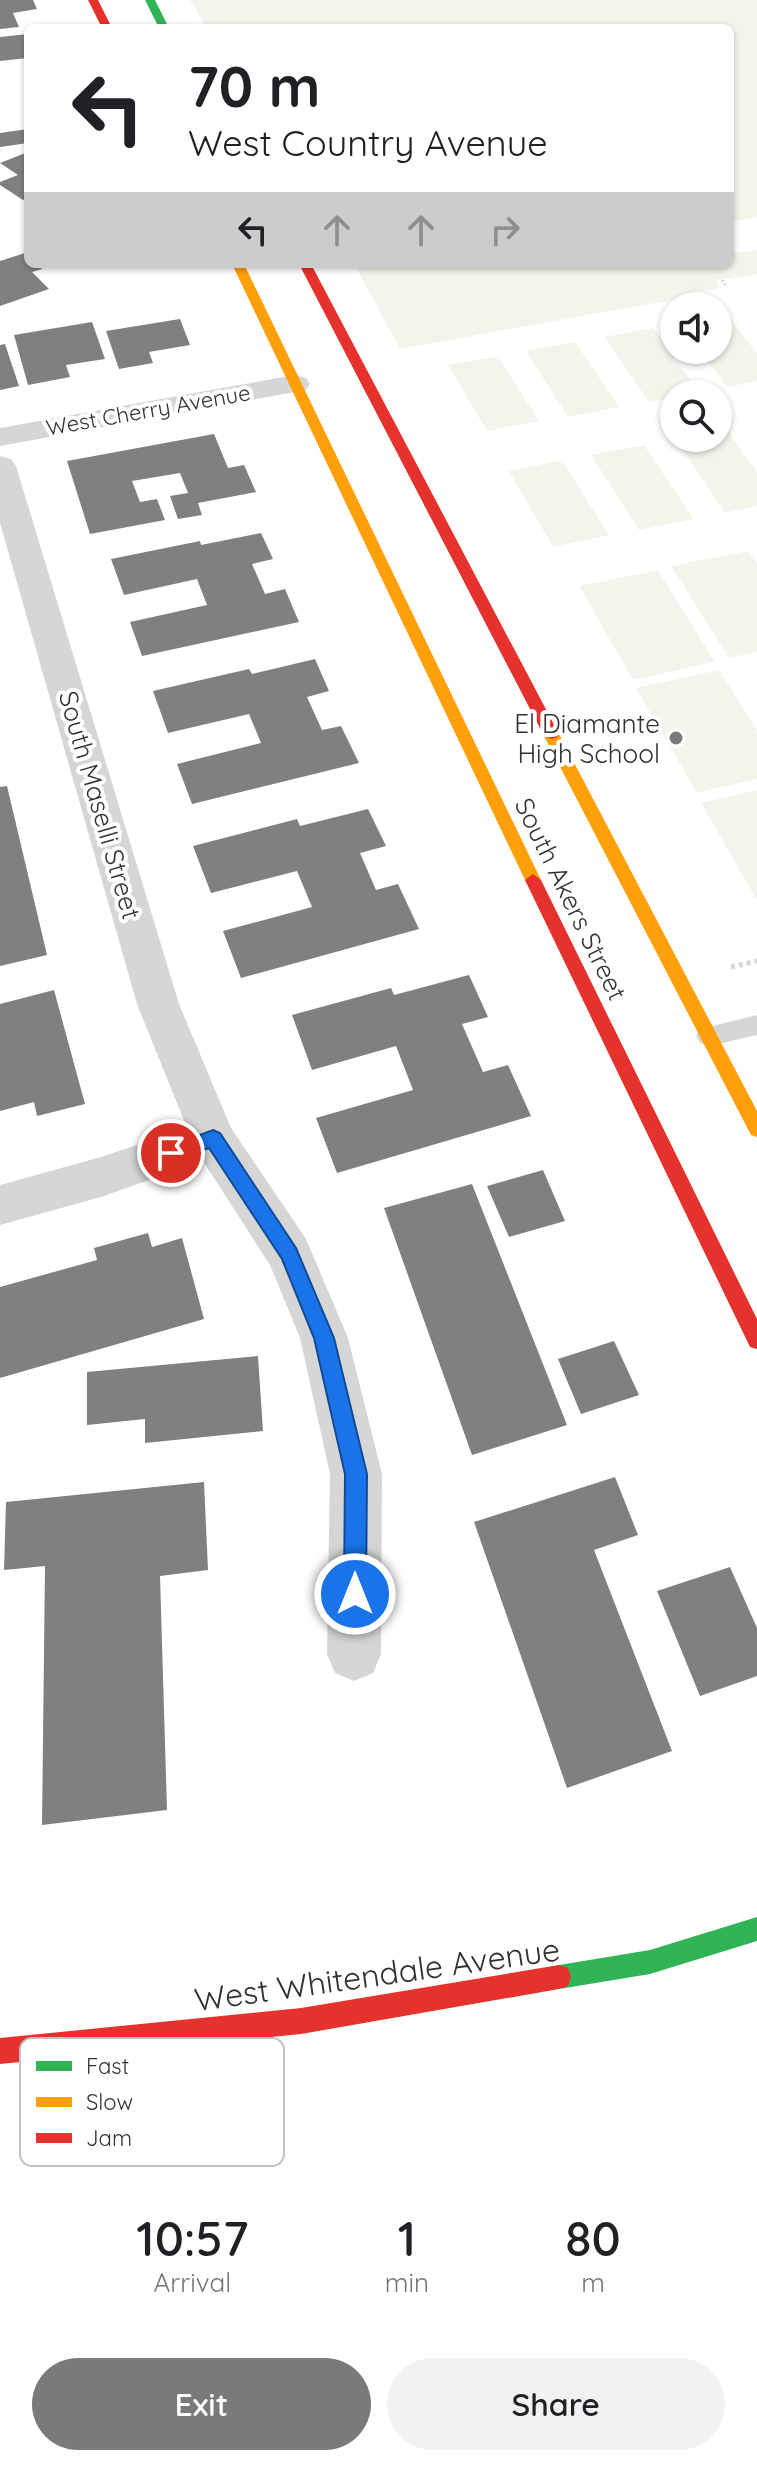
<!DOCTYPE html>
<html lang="en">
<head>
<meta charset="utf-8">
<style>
  body { margin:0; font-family:Quicksand,sans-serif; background:#f2f2f2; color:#202124; height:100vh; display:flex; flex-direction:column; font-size:30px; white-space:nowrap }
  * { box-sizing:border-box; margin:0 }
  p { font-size:26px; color:#757577 }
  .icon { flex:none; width:44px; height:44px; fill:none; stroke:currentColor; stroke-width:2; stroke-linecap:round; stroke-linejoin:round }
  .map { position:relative; height:2186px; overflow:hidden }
  .panel { display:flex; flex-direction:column; background:#fff; flex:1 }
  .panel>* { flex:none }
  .top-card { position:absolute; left:24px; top:24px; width:710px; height:244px; border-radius:12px; box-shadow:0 2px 6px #0004; background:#fff; color:#202124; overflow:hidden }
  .controls { position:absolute; left:660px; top:292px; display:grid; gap:16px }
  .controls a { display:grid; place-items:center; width:72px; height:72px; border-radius:50%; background:#fff; box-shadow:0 2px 6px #0004; font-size:40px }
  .pin { position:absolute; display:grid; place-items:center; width:68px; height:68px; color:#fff; margin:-34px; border:4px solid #fff; border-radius:50%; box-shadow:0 2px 8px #0007 }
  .me { position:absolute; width:88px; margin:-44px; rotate:0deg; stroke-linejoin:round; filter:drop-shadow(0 0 6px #0008) }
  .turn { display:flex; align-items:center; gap:28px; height:168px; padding:0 32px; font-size:36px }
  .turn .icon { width:104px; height:104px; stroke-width:2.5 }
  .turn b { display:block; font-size:56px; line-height:68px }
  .lanes { display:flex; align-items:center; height:76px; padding:0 32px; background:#0003; justify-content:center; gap:40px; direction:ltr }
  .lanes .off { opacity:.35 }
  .eta { display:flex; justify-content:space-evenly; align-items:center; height:136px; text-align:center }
  .eta b { font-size:48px; font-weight:600; line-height:56px }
  .action { display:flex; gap:16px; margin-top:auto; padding:16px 32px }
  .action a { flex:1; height:92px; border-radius:48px; background:#7a7a7a; color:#fff; font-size:32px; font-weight:600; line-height:92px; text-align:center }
  .action a+a { background:#f2f2f2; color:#202124 }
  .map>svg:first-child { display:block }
</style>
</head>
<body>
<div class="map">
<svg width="757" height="2186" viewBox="0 0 757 2186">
  <rect width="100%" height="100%" fill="#fff"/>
  <path fill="#f3f5ec" d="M190,0H757V217L730,222V28H206Z
    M757,250V275L716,280L721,288L698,292L700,295L400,349L354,264H730V254Z
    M727,315L757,353V381L727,387L699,350H718V317Z
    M653,328L699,392L674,394V397L649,402L604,337Z
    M575,342L619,407L568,417L526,351Z
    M498,356L539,421L487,431L448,365Z
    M726,429L757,472V506L725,513L675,439L718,438V431Z
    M644,445L693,518V519L639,530L591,455Z
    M562,460L609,535L553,547L509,471Z
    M748,551L757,563V652L729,658L671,566Z
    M658,570L715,662L633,680L579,586Z
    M719,670L757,730V779L697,793L636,688Z
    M757,790V900L701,803Z"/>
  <path fill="#808080" d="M0,0H33L37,9L13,13L19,27L0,29Z
    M28,34V58L0,61V37Z
    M28,129V143L0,147V133Z
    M28,152V198L23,200L0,185V182L18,175L0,163Z
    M25,253L28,264H37L42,269L32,272L49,289L0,306V261Z
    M180,319L190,345L149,352L153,363L119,369L106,331Z
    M92,322L105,359L66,365L70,377L28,385L14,335Z
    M5,344L19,386L0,390V345Z
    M214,434L228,468L244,465L256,492L198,503L202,515L178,519L170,496L188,493L180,473L132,481L140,502L157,499L165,520L90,534L67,461Z
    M261,533L273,559L252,564L265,594L285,589L299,622L142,656L130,622L207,605L197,579L124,595L111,559L200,541L201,545Z
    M315,659L329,691L307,697L322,730L341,726L359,763L192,804L177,764L261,743L249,714L168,733L153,691L249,669L252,674Z
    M7,786L47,955L0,966V787Z
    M368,809L386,846L360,853L376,890L398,884L419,929L241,978L223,931L312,907L297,871L211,893L193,846L297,819L300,826Z
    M469,975L488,1017L462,1024L483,1072L508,1065L531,1116L337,1173L316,1118L413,1090L396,1046L312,1070L292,1015L391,988L394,995Z
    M54,990L85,1104L37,1116L34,1102L0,1111V1004Z
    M543,1170L565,1221L509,1237L487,1186Z
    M472,1184L567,1425L472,1455L384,1208Z
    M148,1233L152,1247L182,1238L204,1319L0,1378V1287L97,1260L94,1248Z
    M614,1341L639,1395L581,1414L558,1359Z
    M258,1356L263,1431L145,1443V1419L87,1425V1372Z
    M615,1477L638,1535L594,1550L672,1751L567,1788L474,1522Z
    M204,1482L208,1570L160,1576L167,1810L42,1825L45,1566L4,1570L6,1502Z
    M730,1567L757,1628V1676L700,1696L657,1591Z"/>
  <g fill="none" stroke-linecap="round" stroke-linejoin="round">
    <path stroke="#d6d6d6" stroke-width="3" stroke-dasharray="2 2" stroke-linecap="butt" d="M722,280L727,287"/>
    <path stroke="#d6d6d6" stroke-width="5" stroke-dasharray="4 4" stroke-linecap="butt" d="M731,967L757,961"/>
    <path fill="#d6d6d6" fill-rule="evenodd" d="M757,1015V1035L709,1046L700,1043L696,1036L700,1029Z"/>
    <path fill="#d6d6d6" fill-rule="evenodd" d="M295,375L306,378L310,384L306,390L0,446V428Z
      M0,456L11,459L16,466L179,1004L231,1128L306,1239L348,1338L382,1474L381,1654L373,1673L354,1681L335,1673L327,1654L330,1474L300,1338L270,1265L203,1161L101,1197L0,1225V1185L101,1157L187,1128L137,1004L0,523Z"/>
    <path fill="#30b455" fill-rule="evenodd" d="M145,0H155L169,28H159Z
      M757,1917V1941L650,1974L559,1989L550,1986L547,1977L550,1968L559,1965L650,1950Z"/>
    <path fill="#ff9f0a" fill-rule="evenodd" d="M232,264H244L541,880L539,884H527L525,880Z
      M551,729L559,734L757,1111V1137L751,1135L543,734Z"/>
    <path fill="#e5322d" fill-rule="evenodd" d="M88,0H98L112,28H102Z
      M299,264H311L559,734L556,738L551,739L543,734Z
      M533,874L541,880L757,1319V1349L750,1347L525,880Z
      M559,1965L568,1968L571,1977L568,1986L559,1989L301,2034L0,2064V2038L301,2008Z"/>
  </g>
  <path fill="#1a73e8" stroke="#114b97" stroke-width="2" d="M213,1130L220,1133L296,1248L334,1338L367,1474L366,1594L363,1602L355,1605L347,1602L344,1594L345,1474L314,1338L282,1259L209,1148L171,1161L164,1159L161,1153L164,1148Z"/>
  <circle fill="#7a7a7a" stroke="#fff" stroke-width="3" cx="676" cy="738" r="8"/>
  <g text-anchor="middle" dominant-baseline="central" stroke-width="8" stroke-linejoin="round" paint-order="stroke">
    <g font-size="22" fill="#323232" stroke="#fff">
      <text transform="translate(148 410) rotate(-10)">West Cherry Avenue</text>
    </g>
    <g font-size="26" fill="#323232" stroke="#fff" text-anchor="end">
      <text x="660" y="723">El Diamante<tspan x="660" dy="30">High School</tspan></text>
    </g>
    <g font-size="26" fill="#323232" stroke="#fff">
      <text transform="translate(100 805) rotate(74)">South Maselli Street</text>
      <text transform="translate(571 899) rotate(64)">South Akers Street</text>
    </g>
    <g font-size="32" fill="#323232" stroke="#fff">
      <text transform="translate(377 1974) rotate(-8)">West Whitendale Avenue</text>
    </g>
  </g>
  <rect x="20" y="2038" width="264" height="128" rx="12" fill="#fff" stroke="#c2c2c2" stroke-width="2"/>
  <rect x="36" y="2061" width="36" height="10" fill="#30b455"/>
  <rect x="36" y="2097" width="36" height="10" fill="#ff9f0a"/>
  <rect x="36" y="2133" width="36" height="10" fill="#e5322d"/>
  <g font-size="22" fill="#323232">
    <text x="86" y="2074">Fast</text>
    <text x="86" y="2110">Slow</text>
    <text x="86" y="2146">Jam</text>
  </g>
</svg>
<div class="controls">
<a><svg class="icon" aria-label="sound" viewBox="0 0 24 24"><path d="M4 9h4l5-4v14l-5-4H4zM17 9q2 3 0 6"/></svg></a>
<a><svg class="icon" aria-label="search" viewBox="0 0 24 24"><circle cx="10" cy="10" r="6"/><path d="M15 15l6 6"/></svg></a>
</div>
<div class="pin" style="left:171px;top:1153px;background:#d93025"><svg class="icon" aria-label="arrive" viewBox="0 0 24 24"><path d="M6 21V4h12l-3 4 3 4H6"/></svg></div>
<svg class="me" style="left:355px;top:1594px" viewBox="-20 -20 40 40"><circle r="17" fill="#1a73e8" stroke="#fff" stroke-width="3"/><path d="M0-11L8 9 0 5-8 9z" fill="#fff"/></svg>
<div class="top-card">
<div class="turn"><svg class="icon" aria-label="left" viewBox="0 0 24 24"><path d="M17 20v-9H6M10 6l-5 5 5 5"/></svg><div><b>70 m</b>West Country Avenue</div></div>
<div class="lanes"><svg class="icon" aria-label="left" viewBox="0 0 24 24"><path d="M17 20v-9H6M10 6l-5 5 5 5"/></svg><svg class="icon off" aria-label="ahead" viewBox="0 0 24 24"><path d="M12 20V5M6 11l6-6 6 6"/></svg><svg class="icon off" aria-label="ahead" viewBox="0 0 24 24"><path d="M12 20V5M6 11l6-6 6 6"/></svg><svg class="icon off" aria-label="right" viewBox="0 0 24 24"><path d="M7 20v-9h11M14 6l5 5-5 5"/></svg></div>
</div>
</div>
<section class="panel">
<div class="eta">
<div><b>10:57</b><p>Arrival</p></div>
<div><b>1</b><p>min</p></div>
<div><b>80</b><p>m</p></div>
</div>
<div class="action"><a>Exit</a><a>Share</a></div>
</section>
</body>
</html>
